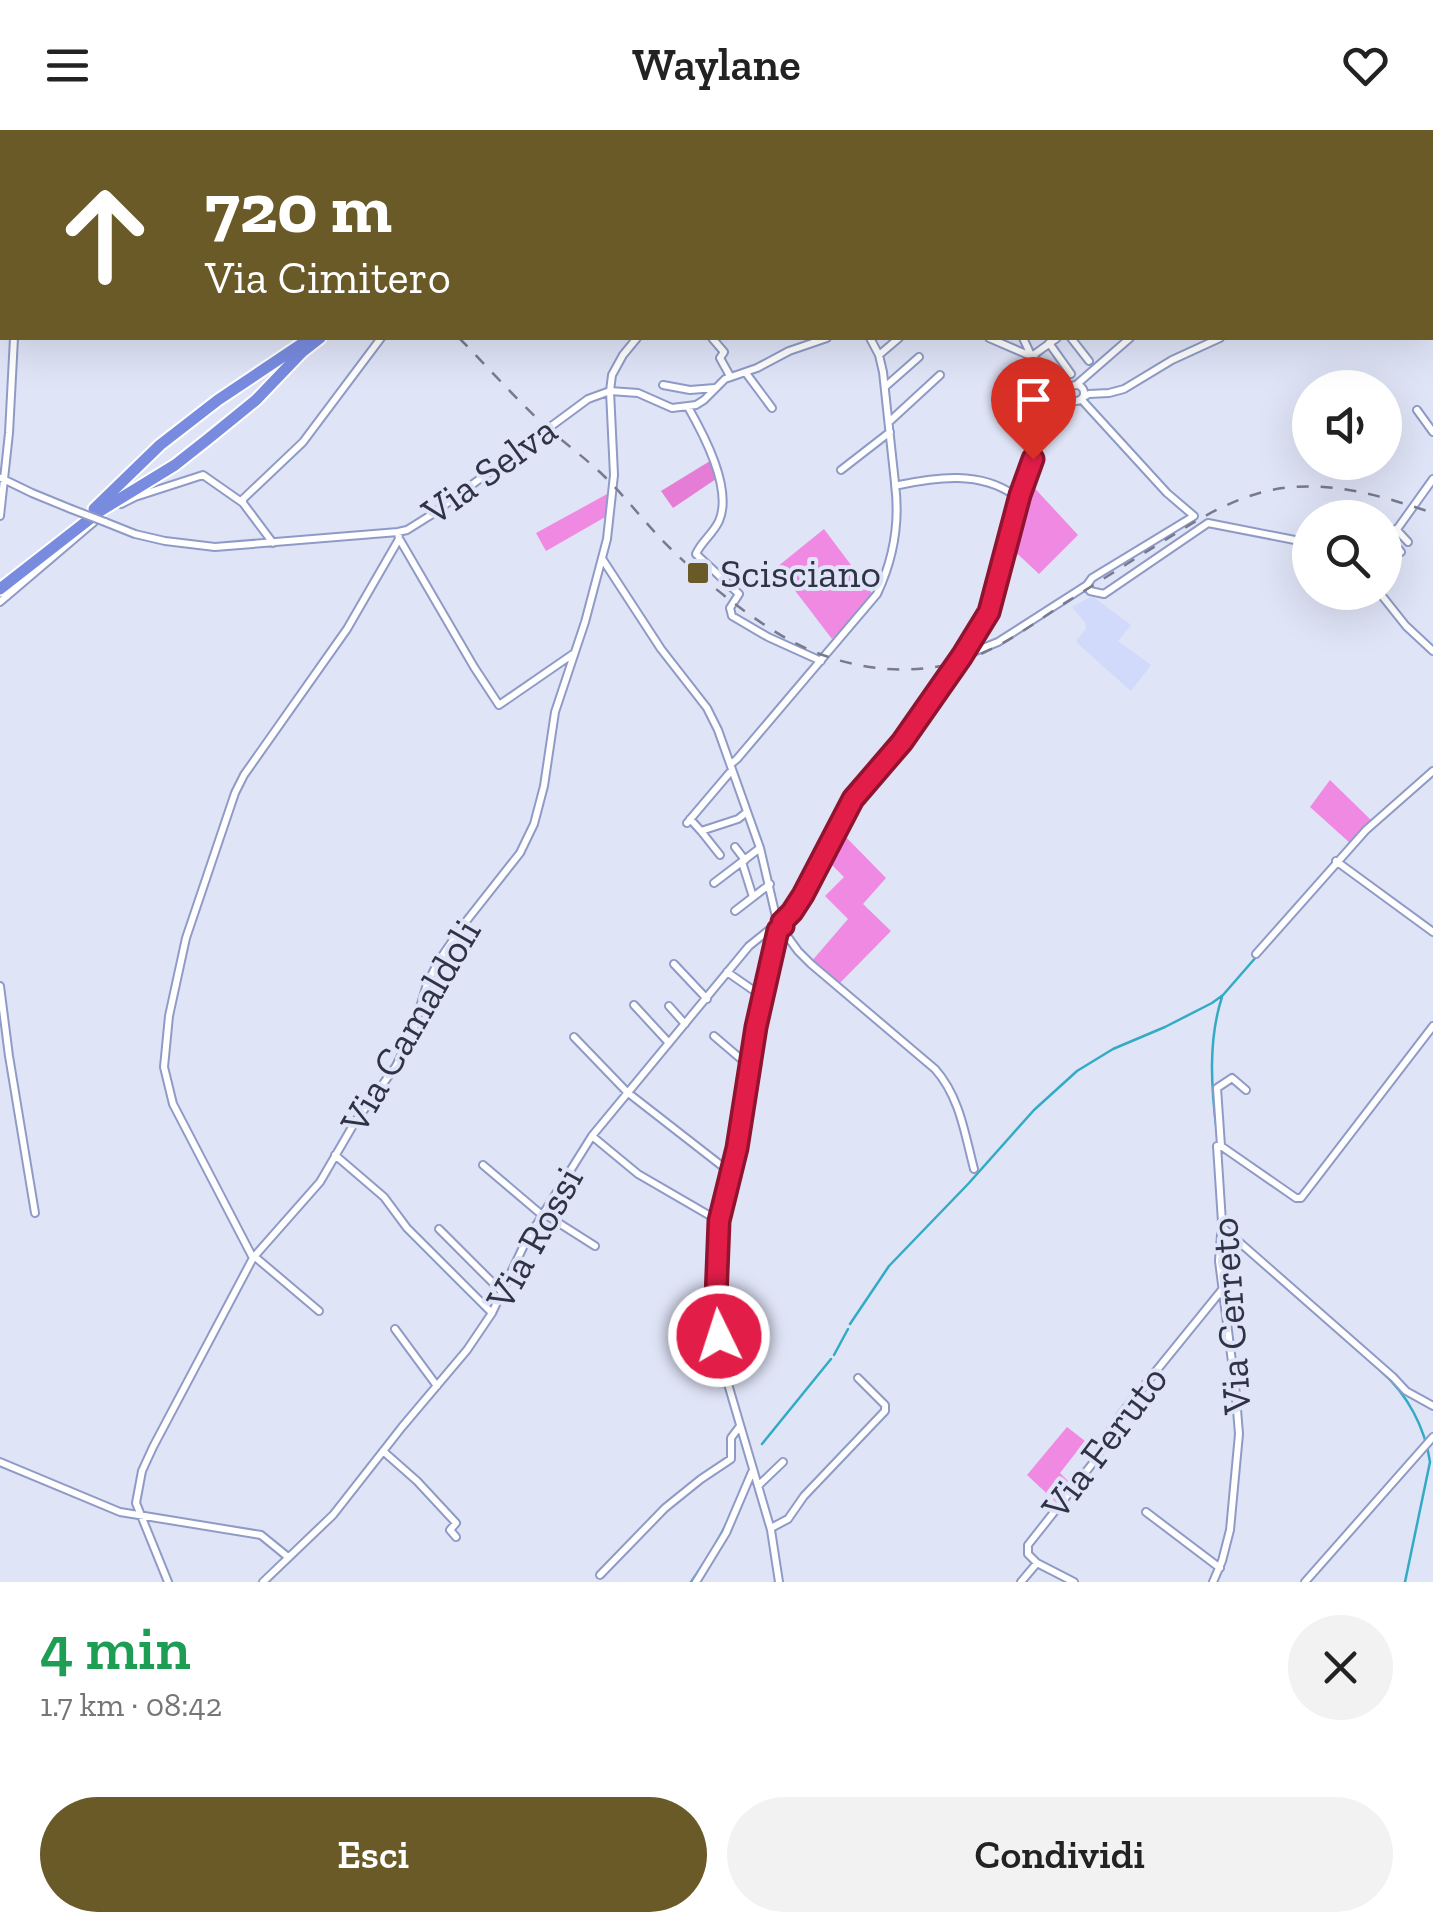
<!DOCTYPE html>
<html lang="it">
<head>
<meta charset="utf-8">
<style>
  body { margin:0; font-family:"Zilla Slab",serif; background:#f2f2f2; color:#222; height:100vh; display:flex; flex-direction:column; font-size:38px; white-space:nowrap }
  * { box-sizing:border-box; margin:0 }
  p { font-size:32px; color:#767676 }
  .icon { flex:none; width:55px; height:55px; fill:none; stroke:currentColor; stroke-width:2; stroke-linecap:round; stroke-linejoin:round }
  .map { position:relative; height:1452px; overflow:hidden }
  .side { display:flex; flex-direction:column; background:#fff; flex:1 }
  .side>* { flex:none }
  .hud { position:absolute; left:0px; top:0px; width:1435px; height:210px; box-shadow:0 10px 40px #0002; background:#695a28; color:#fff; overflow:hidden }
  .controls { position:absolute; left:1292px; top:240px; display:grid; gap:20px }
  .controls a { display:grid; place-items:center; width:110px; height:110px; border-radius:50%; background:#fff; box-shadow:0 10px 40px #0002; font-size:50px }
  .pin { position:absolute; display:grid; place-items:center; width:85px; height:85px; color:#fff; margin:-102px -42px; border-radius:50% 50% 50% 0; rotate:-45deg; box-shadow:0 0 10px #0007 }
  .pin .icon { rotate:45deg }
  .me { position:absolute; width:110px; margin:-55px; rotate:356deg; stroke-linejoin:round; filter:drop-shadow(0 0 8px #0008) }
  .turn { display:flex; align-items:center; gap:35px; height:210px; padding:0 40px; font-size:45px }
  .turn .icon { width:130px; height:130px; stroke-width:2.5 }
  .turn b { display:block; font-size:70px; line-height:85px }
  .round { display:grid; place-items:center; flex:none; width:105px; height:105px; border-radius:52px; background:#f2f2f2 }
  .overview { display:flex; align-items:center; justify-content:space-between; height:170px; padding:0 40px }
  h1 { font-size:60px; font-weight:600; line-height:75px; color:#1e9e55 }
  .action { display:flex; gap:20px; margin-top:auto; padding:20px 40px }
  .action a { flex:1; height:115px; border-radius:60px; background:#695a28; color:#fff; font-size:40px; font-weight:600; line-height:115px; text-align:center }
  .action a+a { background:#f2f2f2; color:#222 }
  header { display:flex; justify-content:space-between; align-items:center; height:130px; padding:0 40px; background:#fff; font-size:45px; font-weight:600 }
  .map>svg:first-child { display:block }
</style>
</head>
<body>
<header><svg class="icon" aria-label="menu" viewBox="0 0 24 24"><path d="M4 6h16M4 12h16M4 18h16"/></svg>Waylane<svg class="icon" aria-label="heart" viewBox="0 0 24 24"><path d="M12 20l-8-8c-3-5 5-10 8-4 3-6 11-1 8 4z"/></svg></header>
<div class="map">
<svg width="1433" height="1452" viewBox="0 0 1433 1452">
  <rect width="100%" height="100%" fill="#dfe4f7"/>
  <path fill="#d1dafa" d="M1092,466L1131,495L1118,511L1151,535L1131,561L1077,513V510L1086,499L1085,492L1072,477Z"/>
  <path fill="#f089e1" d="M1028,351L1078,405L1039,444L1010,417Z
    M609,363L607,386L546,421L536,403Z
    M824,399L872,463L858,483L832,509L777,437Z
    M1330,650L1372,691L1350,713L1310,677Z
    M839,700L886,748L863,774L891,801L838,855L811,832L848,789L825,766L844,747L826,729Z
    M1067,1297L1085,1311L1060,1343L1072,1355L1057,1373L1027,1345Z"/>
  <path fill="#e57cd6" d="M710,331L716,349L673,378L661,361Z"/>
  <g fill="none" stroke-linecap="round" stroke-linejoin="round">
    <path stroke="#33abc5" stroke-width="2.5" d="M1217,1003C1211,958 1208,910 1222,867
      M1227,1106L1296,1166
      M850,1194L889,1136L969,1053L1034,980L1077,941L1113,919L1165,897L1212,873L1223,865L1257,826
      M834,1225L848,1199
      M1381,1241C1407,1264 1425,1297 1430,1332L1405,1452
      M762,1314L831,1229
      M738,1368L746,1348
      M716,1413L729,1389
      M691,1452L704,1433"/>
    <defs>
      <path id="minor" d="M187,0L189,2
        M426,0L429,2
        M713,0L714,2
        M1112,0L1114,2
        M1190,0L1196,2
        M1350,0L1352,2
        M166,2V0
        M797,2L800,0
        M904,2L906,0
        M1170,2L1176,0
        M0,94L2,118
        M1432,97H1433
        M0,177L2,179
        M712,208L724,222L720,228L730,246
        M870,208L879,225L883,242L895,353
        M989,208L1033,227L1070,258
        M1023,208L1031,225
        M1071,208L1089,231
        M1049,213L1071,244
        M879,225L899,208
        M1032,226L1057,208
        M746,243L772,278
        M663,255L690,260L715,258
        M1076,255L1130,208
        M1068 263a8 8 0 1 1 16 0a8 8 0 1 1-16 0Z
        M886,256L919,227
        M1082,268L1089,264L1109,263L1124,259L1172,230L1220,208
        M1081,269L1167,363L1194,386L1092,448L1087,455L1090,461L1104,464L1208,393L1310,413
        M688,277C704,305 733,359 719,391C713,404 701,412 696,424L739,464L730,478L732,486L768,507L821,531
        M1417,280L1433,302
        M890,291L940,245
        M841,340L890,302
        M1,348L32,363L71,379
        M899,355C937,347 980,341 1014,365H1019
        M121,374L135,367L203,345L243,373
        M0,386L9,303L14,208
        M105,392L135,404L165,411L215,417L398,402L407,400L431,385L588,269L610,261L638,263L672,278L696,275L704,270L725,249L757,238L789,221L827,208
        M1396,399L1408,412
        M1390,409L1401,422
        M400,410L474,537L499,575L573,524
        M273,413L243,373V369L303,312L381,208
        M1385,416L1433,349
        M603,430L661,519L707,578L718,600L760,718L777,791
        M1379,462L1406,496L1433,521
        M0,472L94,392
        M963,526L998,512L1087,455
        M731,634L737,629L877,464C893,430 900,392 895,354
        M690,689L701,701L738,689L747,682
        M687,693L732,640
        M701,701L720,725
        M735,717L745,730
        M1336,731L1433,802
        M742,732L753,767
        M714,753L760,718
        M735,781L770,754
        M782,792L791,783L803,765L853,669L902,612L962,527L989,482L1019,365L1044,302C1051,288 1064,278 1069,264
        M782,799L798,821L811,834L935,939C960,967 965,1005 974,1039
        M778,800L756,897L737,1019L719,1091L716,1167L723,1237L771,1400L779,1452
        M1256,824L1366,700L1433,641
        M674,834L707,869
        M727,842L763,867
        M0,856L9,926L35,1083
        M634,875L669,913
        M669,876L685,894
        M714,906L748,935
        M574,907L627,962L731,1043
        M592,1006L638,1044L719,1091
        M1221,1016L1296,1068H1301L1433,896
        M1221,1016L1217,958L1232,948L1246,960
        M335,1025L384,1067L407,1098L492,1183
        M483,1035L542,1085
        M543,1083L595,1116
        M1222,1097L1393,1247L1406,1261L1433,1276
        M439,1099L502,1162
        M254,1126L319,1181
        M253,1128L173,974L164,937L169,886L186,808L235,663L244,645L347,499L399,409L398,402
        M395,1199L437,1256
        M681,1229L710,1248L723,1237
        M383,1321L417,1351L456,1393L450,1400L456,1407
        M0,1332L120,1382L261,1405L288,1427
        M758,1356L783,1332
        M1146,1382L1220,1438
        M771,1398L788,1389L804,1366L885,1281V1275L858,1248
        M600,1445L665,1378L701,1349L731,1329V1308L740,1296
        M168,1452L136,1373L142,1341L153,1317L253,1128L320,1052L355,992L396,936L413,901L427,854L438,832L464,794L520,723L534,694L544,656L555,582L585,492L607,409L614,345L610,261L612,245L623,225L637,208
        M263,1452L333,1385L402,1297L467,1220L492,1183L525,1113L592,1006L749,816L774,796
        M696,1452L726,1403L752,1342
        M1021,1452L1037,1433
        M1074,1452L1037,1433L1028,1424V1415L1096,1329L1108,1304L1122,1283L1221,1161
        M1213,1452L1222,1431L1230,1400L1239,1304L1235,1255L1219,1131L1222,1092L1217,1016H1221
        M1305,1452L1433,1307"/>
      <path id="highway" d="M581,2L585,0
        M94,379L160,315L218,270L306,211
        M0,459L100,381L175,335L208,309L256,270L302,222L320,208"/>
    </defs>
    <use href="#minor" stroke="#8f9bc6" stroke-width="10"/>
    <use href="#highway" stroke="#fff" stroke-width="15"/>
    <use href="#minor" stroke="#fff" stroke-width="6"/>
    <use href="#highway" stroke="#788bdf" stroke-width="11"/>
    <path stroke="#777b8d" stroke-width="2.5" stroke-dasharray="12 12" stroke-linecap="butt" d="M0,197L2,196
      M459,208C487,236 514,267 543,294C564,313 587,329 606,348C626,368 643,390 662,410C696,445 750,489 793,512C851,542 922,550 983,523C1010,511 1035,493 1060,476C1094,455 1128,433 1162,412C1197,390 1230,369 1271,360C1328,349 1379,365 1433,383"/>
    <defs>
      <path id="minor-bridge" d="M71,379L105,392"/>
    </defs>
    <use href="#minor-bridge" stroke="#8f9bc6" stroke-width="10" stroke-linecap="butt"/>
    <use href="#minor-bridge" stroke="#fff" stroke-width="6"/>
  </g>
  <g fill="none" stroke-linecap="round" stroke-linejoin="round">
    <defs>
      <path id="route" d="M719,1206L716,1168L719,1091L737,1018L756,897L778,800L783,796L782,792L792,782L803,765L853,669L902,612L962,526L989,482L1020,365L1033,329"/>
    </defs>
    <use href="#route" stroke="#92132f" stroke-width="25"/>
    <use href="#route" stroke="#e11d48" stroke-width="18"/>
  </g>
  <rect fill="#695a28" stroke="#dfe4f7" stroke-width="4" x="686" y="431" width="24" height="24" rx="5"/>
  <g text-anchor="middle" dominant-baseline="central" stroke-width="8" stroke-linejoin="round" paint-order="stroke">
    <g font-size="40" fill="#2f3345" stroke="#dfe4f7">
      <text transform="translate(489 340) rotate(-36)">Via Selva</text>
      <text transform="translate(410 896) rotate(-60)">Via Camaldoli</text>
      <text transform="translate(534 1108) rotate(-61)">Via Rossi</text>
      <text transform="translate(1230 1186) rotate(-94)">Via Cerreto</text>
      <text transform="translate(1104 1312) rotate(-53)">Via Feruto</text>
    </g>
    <g font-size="40" fill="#2f3345" stroke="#dfe4f7" text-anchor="start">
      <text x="720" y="443">Scisciano</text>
    </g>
  </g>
</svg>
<div class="controls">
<a><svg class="icon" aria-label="sound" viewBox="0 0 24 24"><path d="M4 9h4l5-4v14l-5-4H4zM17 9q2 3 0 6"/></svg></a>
<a><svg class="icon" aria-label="search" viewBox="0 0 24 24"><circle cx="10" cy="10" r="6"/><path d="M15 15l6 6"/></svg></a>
</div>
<div class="pin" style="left:1033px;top:329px;background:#d93025"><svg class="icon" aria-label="arrive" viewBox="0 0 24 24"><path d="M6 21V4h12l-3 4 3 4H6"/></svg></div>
<svg class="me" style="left:719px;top:1206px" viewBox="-20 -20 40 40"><circle r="17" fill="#e11d48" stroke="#fff" stroke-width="3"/><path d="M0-11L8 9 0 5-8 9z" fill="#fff"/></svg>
<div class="hud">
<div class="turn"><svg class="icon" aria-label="ahead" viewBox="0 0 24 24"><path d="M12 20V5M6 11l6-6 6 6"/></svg><div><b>720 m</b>Via Cimitero</div></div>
</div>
</div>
<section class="side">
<div class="overview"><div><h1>4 min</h1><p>1.7 km · 08:42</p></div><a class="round"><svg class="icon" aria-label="close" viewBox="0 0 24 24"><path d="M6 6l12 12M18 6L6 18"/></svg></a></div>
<div class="action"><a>Esci</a><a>Condividi</a></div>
</section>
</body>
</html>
